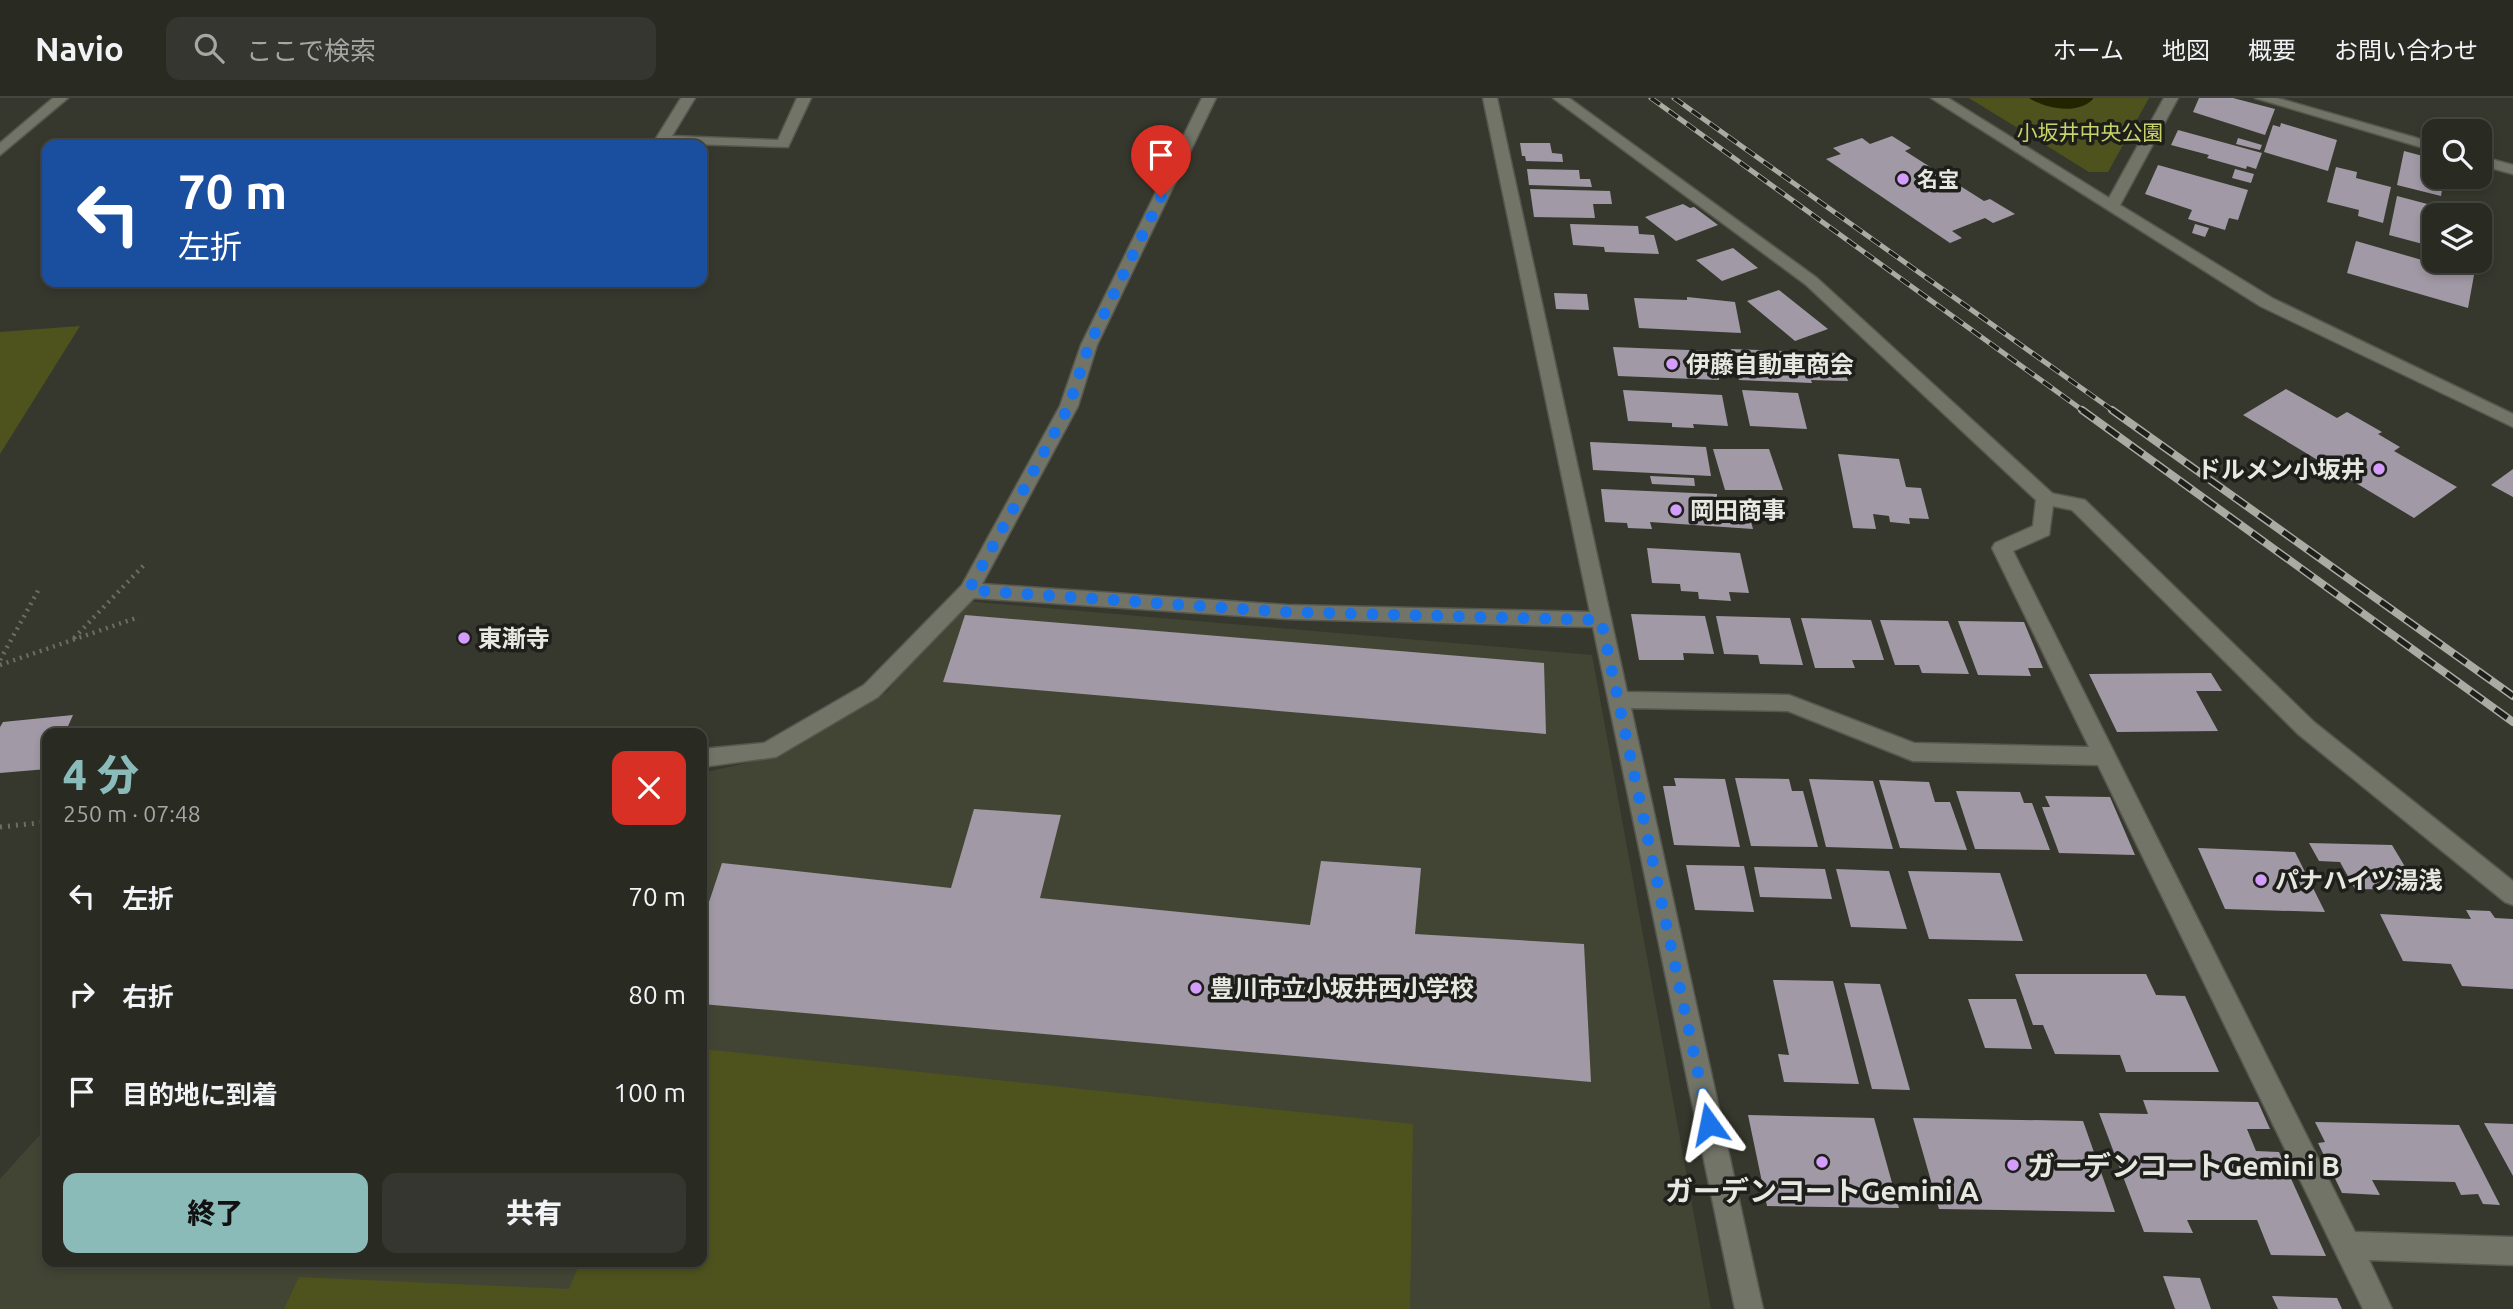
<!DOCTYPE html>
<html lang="ja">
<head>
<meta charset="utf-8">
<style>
  body { margin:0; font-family:Ubuntu,"Noto Sans JP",sans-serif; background:#35362f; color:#f1f3f6; height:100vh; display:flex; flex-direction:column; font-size:26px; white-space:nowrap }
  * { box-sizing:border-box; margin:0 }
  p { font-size:23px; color:#a5a7a5 }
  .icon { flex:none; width:38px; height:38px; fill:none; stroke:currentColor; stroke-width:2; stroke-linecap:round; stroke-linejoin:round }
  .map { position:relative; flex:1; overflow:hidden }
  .details { position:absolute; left:42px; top:630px; width:665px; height:539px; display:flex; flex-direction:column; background:#292a22; border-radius:14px; box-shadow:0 4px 10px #0003,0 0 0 2px #454640 }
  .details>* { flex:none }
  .guide { position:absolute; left:42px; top:42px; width:665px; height:147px; border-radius:14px; box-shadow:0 4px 10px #0003,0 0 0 2px #454640; background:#1a4fa0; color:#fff; overflow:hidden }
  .buttons { position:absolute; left:2422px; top:21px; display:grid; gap:14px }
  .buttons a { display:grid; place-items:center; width:70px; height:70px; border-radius:14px; background:#292a22; box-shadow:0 4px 10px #0003,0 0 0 2px #454640; font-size:35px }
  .pin { position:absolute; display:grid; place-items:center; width:60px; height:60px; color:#fff; margin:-72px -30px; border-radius:50% 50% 50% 0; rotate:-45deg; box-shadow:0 0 7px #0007 }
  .pin .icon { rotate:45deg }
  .me { position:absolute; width:77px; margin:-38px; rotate:348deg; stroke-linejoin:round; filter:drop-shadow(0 0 5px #0008) }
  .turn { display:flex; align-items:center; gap:24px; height:147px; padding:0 21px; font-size:32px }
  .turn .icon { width:91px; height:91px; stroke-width:2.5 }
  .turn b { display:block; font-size:49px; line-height:60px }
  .round { display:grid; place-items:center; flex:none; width:74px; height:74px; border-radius:14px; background:#35362f }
  .overview { display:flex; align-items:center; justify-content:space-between; height:119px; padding:0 21px }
  h1 { font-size:42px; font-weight:800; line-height:52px; color:#8bbbb9 }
  .button { display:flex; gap:14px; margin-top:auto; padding:14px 21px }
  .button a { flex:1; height:80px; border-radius:14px; background:#8bbbb9; color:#111; font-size:28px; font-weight:800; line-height:80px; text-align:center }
  .button a+a { background:#35362f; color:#f1f3f6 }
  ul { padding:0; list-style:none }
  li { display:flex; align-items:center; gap:21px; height:98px; padding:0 21px }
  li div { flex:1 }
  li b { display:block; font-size:26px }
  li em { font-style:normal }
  header { display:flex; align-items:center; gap:42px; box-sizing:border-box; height:98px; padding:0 35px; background:#292a22; border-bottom:2px solid #454640 }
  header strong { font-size:33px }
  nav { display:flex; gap:38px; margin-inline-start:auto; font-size:24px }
  .search { width:490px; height:63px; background:#35362f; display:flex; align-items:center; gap:18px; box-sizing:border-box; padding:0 24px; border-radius:14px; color:#a5a7a5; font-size:26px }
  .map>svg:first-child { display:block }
</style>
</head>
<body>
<header>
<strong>Navio</strong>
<div class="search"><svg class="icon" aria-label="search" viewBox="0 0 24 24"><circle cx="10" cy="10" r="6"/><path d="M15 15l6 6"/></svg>ここで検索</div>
<nav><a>ホーム</a><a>地図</a><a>概要</a><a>お問い合わせ</a></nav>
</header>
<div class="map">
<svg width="2513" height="1211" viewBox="0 0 2513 1211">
  <rect width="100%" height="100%" fill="#37382d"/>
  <path fill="#434534" d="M952,502L1592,557L1711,1211H0V1081L47,1029V1164H702V675L777,658L887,594Z"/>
  <path fill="#4e531e" d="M1969,0H2149L2108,74H2089Z
    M80,228L0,356V234Z
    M702,951L1413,1026L1410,1211H284L299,1179L569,1191L580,1164H702Z"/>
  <path fill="#222400" d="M2029,0H2093V1C2078,17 2046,11 2029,0Z"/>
  <path fill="#a19aa6" d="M2199,0H2233L2275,11L2265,37L2193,14Z
    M2281,25L2337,42L2328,73L2264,54L2273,27L2280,29Z
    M2178,32L2262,55L2256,71L2247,68L2246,71L2207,60L2209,57L2171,47Z
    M1892,38L1911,50L1905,53L1984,103L1990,101L2015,116L1993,125L1985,120L1952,133L1962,140L1950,145L1826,61L1841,56L1833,50L1862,40L1870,46Z
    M2238,40L2262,47L2260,52L2236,46Z
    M1520,45H1550L1552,55L1562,56L1563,64L1526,63L1525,58H1522Z
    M2404,53L2434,61V79H2444L2441,98L2397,87Z
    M2158,67L2248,92L2238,122L2229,120L2225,132L2188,121L2192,112L2145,96Z
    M2336,69L2357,74L2356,80L2391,89L2383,125L2358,118L2359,112L2327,104Z
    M1527,71L1579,72L1580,81H1590L1592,89L1529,87Z
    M2235,71L2254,76L2251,85L2232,80Z
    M1530,91L1610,93L1612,106H1593L1595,120L1534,119Z
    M2397,98L2450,112L2449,117H2434V149L2389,137Z
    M1683,106L1690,110L1694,109L1718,127L1676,143L1645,119Z
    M1570,126L1638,128L1639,136L1654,137L1659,156L1605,154L1604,149L1573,147Z
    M2195,126L2209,130L2205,139L2192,135Z
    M2356,143L2474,177L2468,210L2347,175Z
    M1733,150L1758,170L1722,183L1696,162Z
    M1779,192L1828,231L1795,243L1747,203Z
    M1554,195L1587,196L1589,212L1556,211Z
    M1687,199L1735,204L1741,235L1639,230L1634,200L1687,202Z
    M1613,249L1713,253L1714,259L1726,260L1730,274L1718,273L1719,282L1618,278Z
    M1731,251L1839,255L1848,283L1811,282L1812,285L1739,282Z
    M2286,291L2337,320L2347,314L2382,334L2378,336L2400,349L2394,353L2457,389L2414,420L2243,317Z
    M1623,292L1722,297L1728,328L1693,326L1694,330L1672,329V325L1628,323Z
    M1742,292L1798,295L1807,331L1750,328Z
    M1590,344L1706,349L1711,378L1593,372Z
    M1713,351H1769L1783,392H1725Z
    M1838,356L1899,361L1906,389L1921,390L1929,421L1909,420L1910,426L1890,424L1889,418L1873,416L1876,431L1853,430Z
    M2513,371V399L2491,387Z
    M1650,378L1694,380L1695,388L1652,386Z
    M1601,391L1717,396V400L1745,401L1753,431L1650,424L1652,431L1628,430L1627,425L1605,424Z
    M1647,450L1740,455L1749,495L1729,494L1731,503L1699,501L1698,494L1681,493L1680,486L1652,485Z
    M1631,516L1705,518L1714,556L1683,555L1684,562H1639Z
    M965,517L1544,565L1546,636L943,584Z
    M1716,518L1790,520L1803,567L1760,566L1758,557L1724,556Z
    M1801,520L1871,522L1884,562H1852L1855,570H1815Z
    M1880,522L1948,523L1969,576L1922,575L1919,567H1895Z
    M1958,523L2024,524L2043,570H2028L2031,578L1978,577Z
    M2211,575L2222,593H2196L2218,633L2117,634L2089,576Z
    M73,617L65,635H47V671L0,675V629L3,624Z
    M1674,680L1725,681L1740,749L1674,747L1663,688H1676Z
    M1735,680L1789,681L1792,693H1803L1818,749L1751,748Z
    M1809,681L1873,683L1893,751L1826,749Z
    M1879,682L1929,684L1935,704H1950L1967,752L1900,750Z
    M1956,693L2020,694L2024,705H2032L2050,752L1975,751Z
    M2045,698L2110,699L2135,757L2059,755L2042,709H2050Z
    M974,711L1061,717L1040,800L1310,827L1321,763L1421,770L1415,836L1584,846L1591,984L702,906V825L722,765L951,790Z
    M2309,745L2392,747L2419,792L2355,791L2340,764L2319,763Z
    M2198,750L2295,754L2325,814L2225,811Z
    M1686,767L1744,768L1754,814L1695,812Z
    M1754,769L1825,771L1832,801L1760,799Z
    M1836,771L1889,773L1907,831L1851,829Z
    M1908,773L2000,775L2023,843L1929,841Z
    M2466,812L2490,813L2495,820L2513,821V891L2462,888L2451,866L2403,863L2380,816L2471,821Z
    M2015,876H2146L2156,897L2185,898L2219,974H2126L2120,957L2055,956L2043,927H2033Z
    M1773,882L1833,883L1859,986L1784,984L1778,956L1789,957Z
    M1844,885L1880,886L1910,992L1872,991Z
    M1968,901H2016L2032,951L1985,950Z
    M2143,1002L2258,1004L2270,1031H2247L2256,1053L2279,1054L2326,1158L2271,1157L2257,1122H2187L2193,1135L2144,1134L2099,1015L2148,1016Z
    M1748,1017L1874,1020L1899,1110L1767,1108Z
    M1913,1020L2083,1023L2115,1114L1939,1111Z
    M2315,1024L2459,1027L2500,1107L2483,1106L2478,1096L2461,1097L2455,1084L2372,1082L2380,1097L2342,1095L2318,1045L2325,1044Z
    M2484,1025L2513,1026V1078Z
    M2163,1178L2200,1180L2211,1211H2175Z
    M2272,1198L2337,1200L2342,1211H2278Z"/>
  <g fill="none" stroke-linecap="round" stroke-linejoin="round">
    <defs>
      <path id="lane" d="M2045,394L2085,402L2314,624L2513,783V807L2505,804L2298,636L2072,412L2038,405L2036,400Z"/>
      <path id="street" d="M53,0H68L0,57V45Z
        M681,0H695L672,38L778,42L797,0H811L788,49L657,45L655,42Z
        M1202,0H1216L1097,247L1078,308L982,486L1287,507L1590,514L1483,0H1497L1627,594L1789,597L1914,645L2089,649L1992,450L1995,445L2033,428L2036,402L1805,186L1553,0H1569L1817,180L2052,395L2054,400L2049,437L2013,453L2355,1134L2513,1139V1167L2369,1162L2392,1211H2363L2098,667L1913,663L1788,613L1631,610L1763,1211H1735L1593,529L1287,521L974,500L878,599L776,659L702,669V651L764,645L864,587L962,487L1060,308L1081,247Z
        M1931,0H1948L2109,100L2164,0H2178L2120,107L2272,200L2513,316V329L2260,208Z
        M2255,0H2277L2434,45V53Z
        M2480,58L2513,67V76L2480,67Z"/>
    </defs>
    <use href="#lane" stroke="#56574e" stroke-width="3"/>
    <use href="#street" stroke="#56574e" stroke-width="3"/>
    <path stroke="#6c6d63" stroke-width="4.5" stroke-dasharray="2 5" stroke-linecap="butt" d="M74,540L144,467
      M0,562L39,491
      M0,567L139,519"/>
    <path stroke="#6c6d63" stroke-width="5" stroke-dasharray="2 6" stroke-linecap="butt" d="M0,729L47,724"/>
    <use href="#lane" fill="#727468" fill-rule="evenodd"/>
    <use href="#street" fill="#727468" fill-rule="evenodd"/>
    <defs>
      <path id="rail-far1" d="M1651,0L2085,314
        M1674,0L2115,314"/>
      <path id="rail" d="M2082,312L2513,624
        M2112,312L2513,598"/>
    </defs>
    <use href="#rail-far1" stroke="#aaaba3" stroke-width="5"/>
    <use href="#rail" stroke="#aaaba3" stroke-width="8"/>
    <use href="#rail-far1" stroke="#1e1f1a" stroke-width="3.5" stroke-dasharray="11" stroke-linecap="butt"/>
    <use href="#rail" stroke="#1e1f1a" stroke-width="5" stroke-dasharray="15" stroke-linecap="butt"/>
  </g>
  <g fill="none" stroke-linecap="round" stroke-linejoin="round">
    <path stroke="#1a73e8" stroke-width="12" stroke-dasharray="0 21.6" d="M1161,99L1089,247L1069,308L969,492L1287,514L1601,522L1709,1026"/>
  </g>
  <g fill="#d49cfb" stroke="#1e1f1a" stroke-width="2.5">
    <circle cx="1903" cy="81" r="7"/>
    <circle cx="1672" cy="266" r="7"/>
    <circle cx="2379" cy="371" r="7"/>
    <circle cx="1676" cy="412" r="7"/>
    <circle cx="464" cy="540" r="7"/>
    <circle cx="2261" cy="782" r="7"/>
    <circle cx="1196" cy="890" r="7"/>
    <circle cx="1822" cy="1064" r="7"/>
    <circle cx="2013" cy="1067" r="7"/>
  </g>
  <g text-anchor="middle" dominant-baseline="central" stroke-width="7" stroke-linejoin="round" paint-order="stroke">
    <g font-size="21" fill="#c8d369" stroke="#1e1f1a">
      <text x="2090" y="34">小坂井中央公園</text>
    </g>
    <g font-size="21" font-weight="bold" fill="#e7e8e1" stroke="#1e1f1a" text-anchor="start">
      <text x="1917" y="81">名宝</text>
    </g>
    <g font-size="24" font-weight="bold" fill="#e7e8e1" stroke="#1e1f1a" text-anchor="start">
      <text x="1686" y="266">伊藤自動車商会</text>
      <text x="2365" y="371" text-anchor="end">ドルメン小坂井</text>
      <text x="1690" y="412">岡田商事</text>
      <text x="478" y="540">東漸寺</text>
      <text x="2275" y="782">パナハイツ湯浅</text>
      <text x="1210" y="890">豊川市立小坂井西小学校</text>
    </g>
    <g font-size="28" font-weight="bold" fill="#e7e8e1" stroke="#1e1f1a" text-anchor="start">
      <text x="2027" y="1067">ガーデンコートGemini B</text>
      <text x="1822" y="1092" text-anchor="middle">ガーデンコートGemini A</text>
    </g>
  </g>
</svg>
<div class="buttons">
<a><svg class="icon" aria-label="search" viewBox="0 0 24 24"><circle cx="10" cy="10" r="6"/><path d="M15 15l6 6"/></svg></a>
<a><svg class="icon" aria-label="layers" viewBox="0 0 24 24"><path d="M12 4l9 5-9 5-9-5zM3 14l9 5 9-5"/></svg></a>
</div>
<div class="pin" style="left:1161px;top:99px;background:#d93025"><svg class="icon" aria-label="arrive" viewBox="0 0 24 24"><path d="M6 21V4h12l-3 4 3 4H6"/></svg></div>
<svg class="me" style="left:1709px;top:1026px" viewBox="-20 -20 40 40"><path d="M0-17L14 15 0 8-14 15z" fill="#1a73e8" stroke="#fff" stroke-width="4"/></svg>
<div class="guide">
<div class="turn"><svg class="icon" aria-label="left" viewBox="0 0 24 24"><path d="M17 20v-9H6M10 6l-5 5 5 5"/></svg><div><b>70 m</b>左折</div></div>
</div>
<section class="details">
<div class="overview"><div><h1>4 分</h1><p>250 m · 07:48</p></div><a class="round" style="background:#d93025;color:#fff"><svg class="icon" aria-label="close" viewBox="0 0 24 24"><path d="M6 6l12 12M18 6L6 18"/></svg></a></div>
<ul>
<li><svg class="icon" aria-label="left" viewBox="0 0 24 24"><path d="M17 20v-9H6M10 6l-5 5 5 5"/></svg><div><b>左折</b></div><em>70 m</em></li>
<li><svg class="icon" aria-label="right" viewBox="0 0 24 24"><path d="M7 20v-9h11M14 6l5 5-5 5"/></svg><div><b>右折</b></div><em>80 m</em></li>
<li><svg class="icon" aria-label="arrive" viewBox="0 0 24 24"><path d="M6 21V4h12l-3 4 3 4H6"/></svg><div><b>目的地に到着</b></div><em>100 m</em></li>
</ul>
<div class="button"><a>終了</a><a>共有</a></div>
</section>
</div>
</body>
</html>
